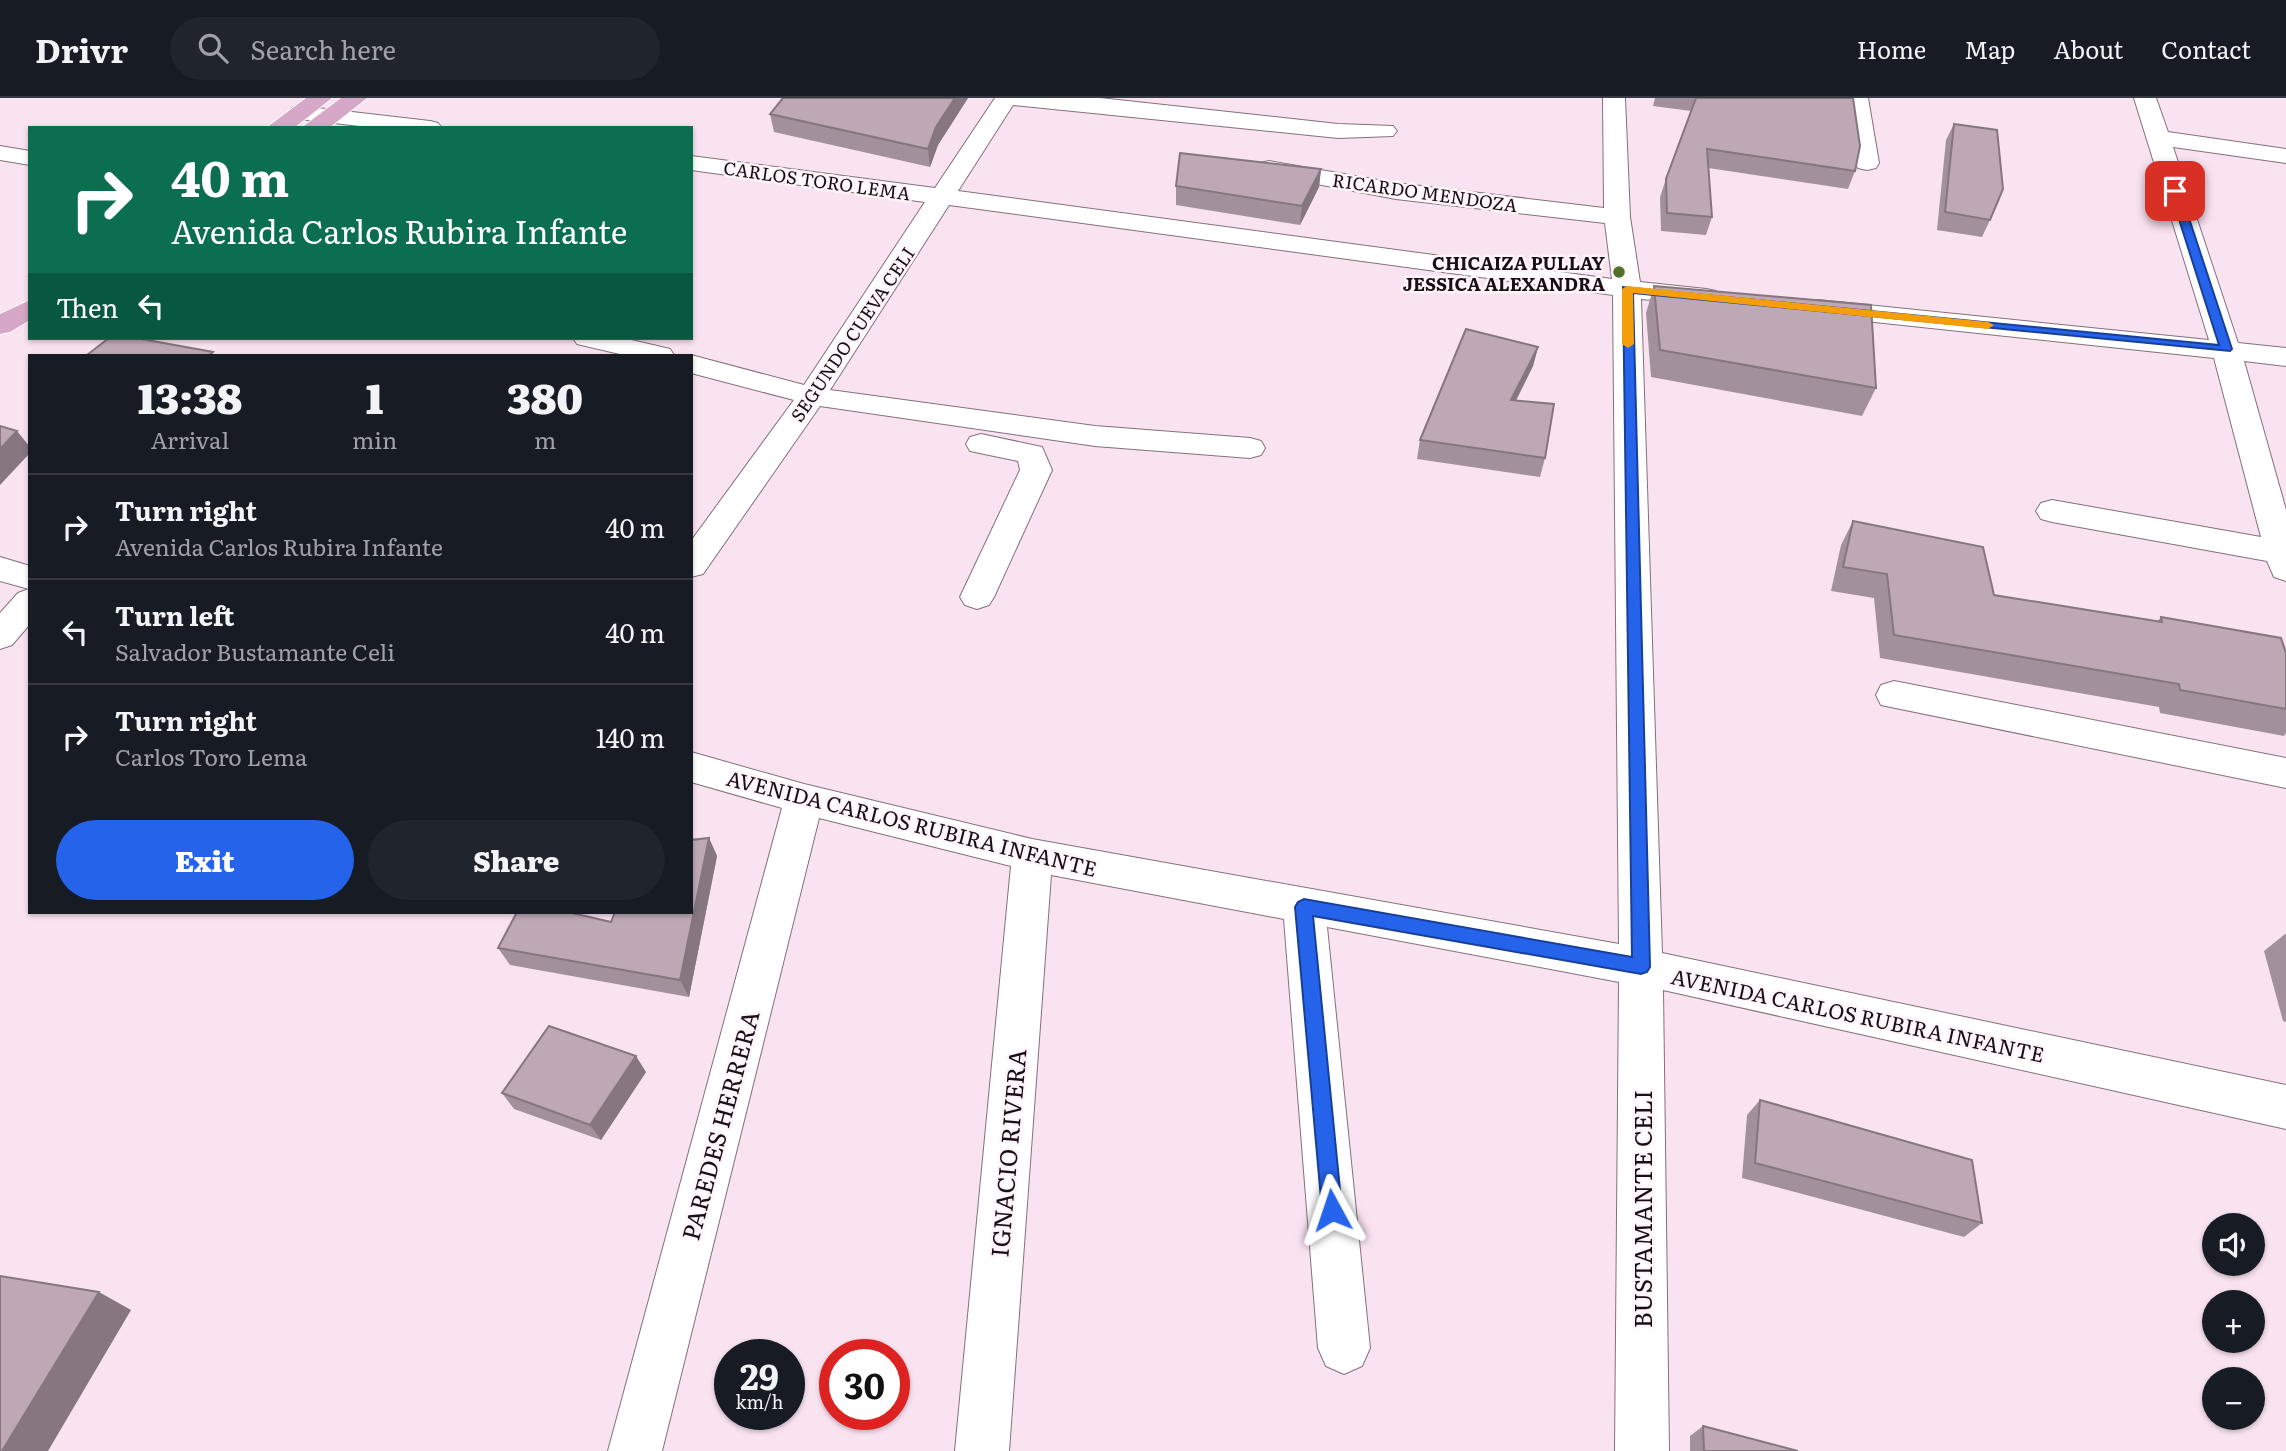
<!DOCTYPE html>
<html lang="en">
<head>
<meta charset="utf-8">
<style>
  body { margin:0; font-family:Literata,serif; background:#20242c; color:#f1f3f6; height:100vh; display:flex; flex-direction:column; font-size:26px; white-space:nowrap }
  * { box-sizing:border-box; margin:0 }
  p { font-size:23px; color:#9ea1a6 }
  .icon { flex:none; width:38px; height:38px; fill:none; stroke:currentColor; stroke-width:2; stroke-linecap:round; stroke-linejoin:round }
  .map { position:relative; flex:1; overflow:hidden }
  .side { position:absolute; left:28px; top:256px; width:665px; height:560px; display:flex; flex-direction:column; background:#171b24; border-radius:0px; box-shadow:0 2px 5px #0004 }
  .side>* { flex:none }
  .banner { position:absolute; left:28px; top:28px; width:665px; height:214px; border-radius:0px; box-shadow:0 2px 5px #0004; background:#0b6e4f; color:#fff; overflow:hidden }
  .controls { position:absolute; left:2202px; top:1115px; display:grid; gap:14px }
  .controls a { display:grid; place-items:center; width:63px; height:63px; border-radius:50%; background:#171b24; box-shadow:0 2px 5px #0004; font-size:35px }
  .speed { position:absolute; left:714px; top:1241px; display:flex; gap:14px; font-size:35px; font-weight:700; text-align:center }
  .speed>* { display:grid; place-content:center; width:91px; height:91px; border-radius:50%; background:#171b24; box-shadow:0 2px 5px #0004; line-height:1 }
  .speed small { font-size:18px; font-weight:400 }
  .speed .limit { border:10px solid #d22; background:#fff; color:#111 }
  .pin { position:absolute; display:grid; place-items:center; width:60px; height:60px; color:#fff; margin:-30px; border-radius:14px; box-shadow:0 4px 10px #0006 }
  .me { position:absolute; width:77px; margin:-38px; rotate:355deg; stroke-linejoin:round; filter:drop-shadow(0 0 5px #0008) }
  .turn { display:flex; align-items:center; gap:24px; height:147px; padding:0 28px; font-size:32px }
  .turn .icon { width:91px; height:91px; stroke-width:2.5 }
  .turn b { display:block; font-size:49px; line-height:60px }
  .then { display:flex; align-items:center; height:66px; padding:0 28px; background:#0003; gap:14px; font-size:26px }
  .eta { display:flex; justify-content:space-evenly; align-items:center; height:119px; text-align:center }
  .eta b { font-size:42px; font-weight:800; line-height:49px }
  .primary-button { display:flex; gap:14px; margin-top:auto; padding:14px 28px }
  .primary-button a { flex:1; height:80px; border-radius:42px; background:#2563eb; color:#fff; font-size:28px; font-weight:800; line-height:80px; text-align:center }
  .primary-button a+a { background:#20242c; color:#f1f3f6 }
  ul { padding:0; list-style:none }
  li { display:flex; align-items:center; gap:21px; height:105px; padding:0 28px; border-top:2px solid #363941 }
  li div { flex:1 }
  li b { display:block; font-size:26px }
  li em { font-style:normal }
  header { display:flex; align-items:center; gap:42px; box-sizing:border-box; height:98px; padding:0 35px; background:#171b24; border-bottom:2px solid #363941 }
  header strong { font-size:33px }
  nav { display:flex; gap:38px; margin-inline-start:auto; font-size:24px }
  .search { width:490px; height:63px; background:#20242c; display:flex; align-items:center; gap:18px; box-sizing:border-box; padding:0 24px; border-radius:38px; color:#9ea1a6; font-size:26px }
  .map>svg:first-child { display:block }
</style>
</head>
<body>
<header>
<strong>Drivr</strong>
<div class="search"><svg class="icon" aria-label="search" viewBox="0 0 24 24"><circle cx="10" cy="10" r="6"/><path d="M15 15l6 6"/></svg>Search here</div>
<nav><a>Home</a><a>Map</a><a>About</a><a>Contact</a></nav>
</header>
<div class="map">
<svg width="2286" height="1353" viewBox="0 0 2286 1353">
  <rect width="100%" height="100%" fill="#fae3f1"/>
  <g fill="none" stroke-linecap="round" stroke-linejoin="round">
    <defs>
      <path id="minor" d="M995,0H1100L1338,26L1393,28L1397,33L1393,38L1338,40L1013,7L958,93L1612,181L1605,125L1396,101L1269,77L1260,75L1257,70L1260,65L1269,63L1396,85L1604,110L1603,0H1625L1630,119L1640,184L1706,191L1716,193L1720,199L1716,205L1706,207L1641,201L1662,855L2286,987V1031L1663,892L1669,1353H1615L1619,884L1327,829L1370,1250L1362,1268L1344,1276L1326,1268L1318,1250L1284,821L1051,777L1009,1353H955L1011,768L819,720L662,1353H608L782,710L691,684V654L804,686L1032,741L1619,846L1613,197L949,107L830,292L1095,328L1250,340L1261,343L1265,350L1261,357L1250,360L1095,348L820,308L703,476L691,479V443L794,302L691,275V257L804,287L925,104L691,72V58L935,90Z
        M1846,0H1868L1879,65L1876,70L1867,72L1858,70L1855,65Z
        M2134,0H2156L2168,34L2286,51V65L2173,49L2238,245L2286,250V268L2244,263L2286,412V483L2274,479L2267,463L2052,424L2041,421L2036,413L2041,405L2052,402L2261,439L2214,260L1818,218L1808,216L1804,210L1808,204L1818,202L2209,242Z
        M300,8L430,23L438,25L442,30H376L292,20L288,15L292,10Z
        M0,48L30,53V67L0,62Z
        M573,240H623L670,251L674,257H624L577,246Z
        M981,336L1042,349L1052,372L994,499L989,507L977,511L965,507L960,499L1020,372L1018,363L970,353L966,346L970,339Z
        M0,459L30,468V526L12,547L0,551V515L18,495L29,491L0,483Z
        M1894,583L2286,660V690L1881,607L1876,597L1881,587Z"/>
      <path id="major" d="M306,0H332L294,30H266Z
        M341,0H367L329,30H301Z
        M30,202V222L10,234L0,236V216Z"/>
    </defs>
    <use href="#minor" stroke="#84707c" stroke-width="2"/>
    <use href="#major" stroke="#fff" stroke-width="2"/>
    <use href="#minor" fill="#fff" fill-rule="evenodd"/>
    <use href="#major" fill="#d7a7c7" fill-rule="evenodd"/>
  </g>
  <path fill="#a3909d" d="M783,0H968L938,47L930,69L774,34L770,16Z
    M1655,0H1853L1855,73L1848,91L1708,70L1712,119L1706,137L1661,133L1660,99L1666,81L1691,13L1653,8Z
    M1954,26L1990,122L1982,139L1937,132L1946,42Z
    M1321,71L1319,89L1300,127L1176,107V88Z
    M1654,188L1876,290L1862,318L1651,279L1646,215Z
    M1538,249L1533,268L1516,303L1545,360L1540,379L1417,361L1420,342Z
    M1853,423L1994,497L2157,524L2161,519L2286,555V635L2284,638L2160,615L2159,609L1880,560L1874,500L1831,493L1841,447Z
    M709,740L717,758L689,899L510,867L498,850L611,824Z
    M2285,836H2286V924L2283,923L2264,853Z
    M646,974L601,1042L514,1011L502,995Z
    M1760,1002L1982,1125L1964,1139L1742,1080L1747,1017Z
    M1703,1328L1798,1353H1690V1338Z"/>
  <path fill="#85767f" d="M955,0H968L938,47L930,69L928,51L936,29Z
    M1321,71L1319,89L1300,127L1302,108Z
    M1538,249L1533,268L1506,321L1511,302Z
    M17,333L30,349V355L0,387V351Z
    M709,740L717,758L689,899L680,882Z
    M636,958L646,974L601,1042L590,1027Z
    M99,1194L131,1212L48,1353H2Z"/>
  <path fill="#bea8b6" stroke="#85767f" stroke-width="2" d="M783,0H955L936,29L928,51L770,16Z
    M1696,0H1853L1860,48L1855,73L1707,51L1712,119L1667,115L1666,81Z
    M1954,26L1997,32L2003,91L1990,122L1945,114Z
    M1180,55L1321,71L1302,108L1176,88Z
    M1654,188L1871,207L1876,290L1660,252Z
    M1466,231L1538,249L1511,302L1554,306L1545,360L1420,342Z
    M109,240H136L213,254L210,257H213H87Z
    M0,328L17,333L0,351Z
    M1853,423L1983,449L1994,497L2162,524L2161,519L2281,540L2286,555V611L2180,592L2179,586L1894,537L1887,476L1843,469Z
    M709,740L680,882L498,850L517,814H568L611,824L615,814H691V742Z
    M549,928L636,958L590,1027L502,995Z
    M1760,1002L1972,1062L1982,1125L1755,1065Z
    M0,1178L99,1194L2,1353H0Z
    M1703,1328L1798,1353H1704Z"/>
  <path fill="#2563eb" stroke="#184099" stroke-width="2" d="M2175,90L2180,93L2232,251L2230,253L1633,195L1650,869L1647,874L1641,876L1313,818L1342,1112L1339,1119L1332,1122L1324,1119L1322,1112L1295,809L1298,804L1304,801L1632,859L1623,189L2219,247L2170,93Z"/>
  <path fill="#f59e0b" d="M1627,188L1988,224L1994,227L1988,231L1633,195L1634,246L1628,250L1622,246V191Z"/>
  <circle fill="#4f7128" stroke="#fef4fa" stroke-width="2.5" cx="1619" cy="174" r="7"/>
  <g text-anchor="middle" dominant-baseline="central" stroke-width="5" stroke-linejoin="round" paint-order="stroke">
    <g font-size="18" fill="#160f14" stroke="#fef4fa">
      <text transform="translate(817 82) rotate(8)">CARLOS TORO LEMA</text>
      <text transform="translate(1425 94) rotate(8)">RICARDO MENDOZA</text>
      <text transform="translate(852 236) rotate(-56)">SEGUNDO CUEVA CELI</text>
    </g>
    <g font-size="18" font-weight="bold" fill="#160f14" stroke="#fef4fa" text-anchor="end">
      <text x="1605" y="164">CHICAIZA PULLAY<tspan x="1605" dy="21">JESSICA ALEXANDRA</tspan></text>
    </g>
    <g font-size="21" fill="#160f14" stroke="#fef4fa">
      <text transform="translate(912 724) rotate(14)">AVENIDA CARLOS RUBIRA INFANTE</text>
      <text transform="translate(1858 916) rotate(12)">AVENIDA CARLOS RUBIRA INFANTE</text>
    </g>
    <g font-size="24" fill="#160f14" stroke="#fef4fa">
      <text transform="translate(719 1027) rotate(-75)">PAREDES HERRERA</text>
      <text transform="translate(1007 1055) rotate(-85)">IGNACIO RIVERA</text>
      <text transform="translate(1641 1111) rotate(-90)">BUSTAMANTE CELI</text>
    </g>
  </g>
</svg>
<div class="controls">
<a><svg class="icon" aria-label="sound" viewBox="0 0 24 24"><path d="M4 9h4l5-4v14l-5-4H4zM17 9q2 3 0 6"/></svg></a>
<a>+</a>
<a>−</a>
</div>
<div class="speed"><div>29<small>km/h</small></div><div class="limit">30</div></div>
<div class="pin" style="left:2175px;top:93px;background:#d93025"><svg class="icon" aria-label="arrive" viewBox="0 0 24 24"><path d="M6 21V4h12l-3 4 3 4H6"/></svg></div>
<svg class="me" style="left:1332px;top:1112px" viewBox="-20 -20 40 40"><path d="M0-17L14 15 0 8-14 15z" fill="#2563eb" stroke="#fff" stroke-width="4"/></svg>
<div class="banner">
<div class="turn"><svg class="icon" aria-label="right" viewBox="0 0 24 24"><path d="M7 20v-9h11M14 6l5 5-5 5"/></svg><div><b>40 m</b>Avenida Carlos Rubira Infante</div></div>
<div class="then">Then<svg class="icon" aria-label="left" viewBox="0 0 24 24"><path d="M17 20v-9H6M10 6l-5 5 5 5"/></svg></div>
</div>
<section class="side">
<div class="eta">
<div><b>13:38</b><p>Arrival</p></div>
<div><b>1</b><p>min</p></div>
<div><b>380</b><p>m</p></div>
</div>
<ul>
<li><svg class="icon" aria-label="right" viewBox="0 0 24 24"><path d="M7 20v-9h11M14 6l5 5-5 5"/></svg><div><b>Turn right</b><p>Avenida Carlos Rubira Infante</p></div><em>40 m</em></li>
<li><svg class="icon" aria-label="left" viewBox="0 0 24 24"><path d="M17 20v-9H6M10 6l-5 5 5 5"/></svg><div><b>Turn left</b><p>Salvador Bustamante Celi</p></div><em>40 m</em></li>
<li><svg class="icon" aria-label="right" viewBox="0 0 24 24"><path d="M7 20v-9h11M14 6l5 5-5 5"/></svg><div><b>Turn right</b><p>Carlos Toro Lema</p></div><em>140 m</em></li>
</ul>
<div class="primary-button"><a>Exit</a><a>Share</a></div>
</section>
</div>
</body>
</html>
